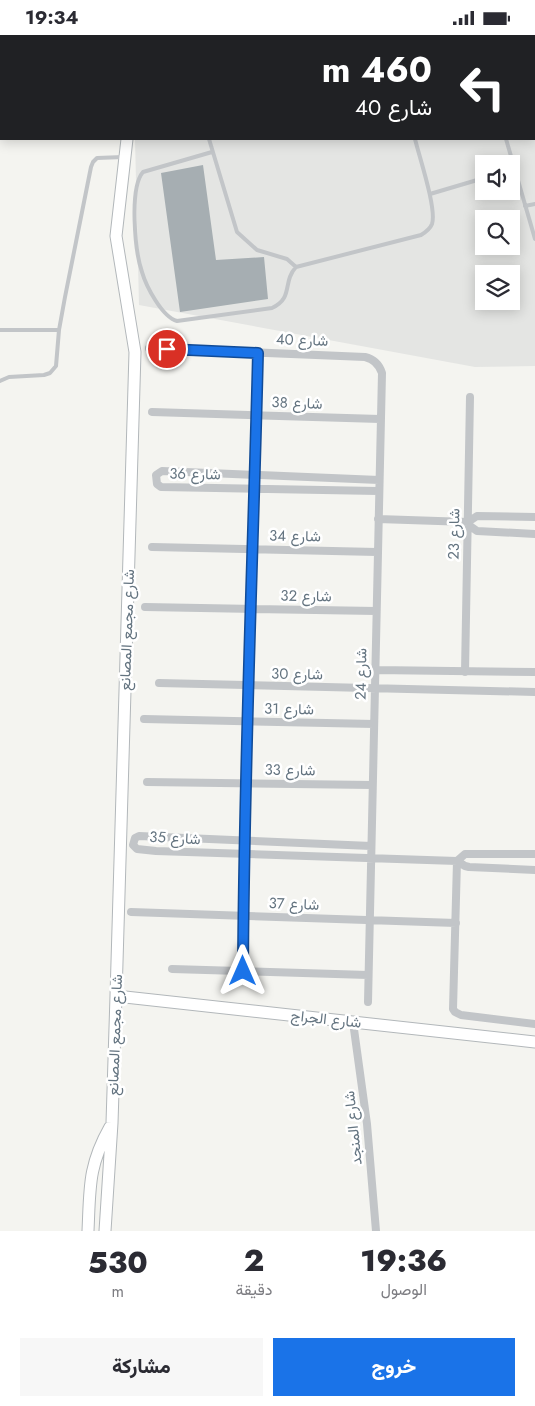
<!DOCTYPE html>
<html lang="ar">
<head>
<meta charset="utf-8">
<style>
  body { margin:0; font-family:Jost,Vazirmatn,sans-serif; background:#f7f7f7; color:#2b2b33; direction:rtl; height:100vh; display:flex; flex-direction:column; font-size:19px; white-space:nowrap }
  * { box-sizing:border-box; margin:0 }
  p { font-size:16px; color:#7c7c81 }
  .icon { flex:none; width:28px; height:28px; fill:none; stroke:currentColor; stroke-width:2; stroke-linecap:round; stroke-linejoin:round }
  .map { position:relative; height:1196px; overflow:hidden; direction:ltr }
  .panel { display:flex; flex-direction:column; background:#fff; flex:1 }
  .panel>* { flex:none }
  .banner { position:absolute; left:0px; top:0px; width:535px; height:105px; box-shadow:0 2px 12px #0003; direction:rtl; background:#202124; color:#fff; overflow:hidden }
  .controls { position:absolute; left:475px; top:120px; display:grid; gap:10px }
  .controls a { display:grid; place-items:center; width:45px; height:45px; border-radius:0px; background:#fff; box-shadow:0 2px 12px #0003; font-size:25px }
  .pin { position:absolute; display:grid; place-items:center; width:42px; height:42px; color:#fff; margin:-21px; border:2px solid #fff; border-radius:50%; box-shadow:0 1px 5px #0007 }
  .me { position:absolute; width:55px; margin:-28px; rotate:0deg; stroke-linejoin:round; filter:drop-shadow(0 0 4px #0008) }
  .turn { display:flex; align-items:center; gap:18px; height:105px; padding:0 20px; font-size:22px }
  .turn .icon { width:65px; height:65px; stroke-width:2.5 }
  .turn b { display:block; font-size:35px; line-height:42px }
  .eta { display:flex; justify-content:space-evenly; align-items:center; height:85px; text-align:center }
  .eta b { font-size:30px; font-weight:800; line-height:35px }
  .button { display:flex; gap:10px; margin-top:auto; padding:10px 20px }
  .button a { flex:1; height:58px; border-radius:0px; background:#1a73e8; color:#fff; font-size:20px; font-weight:800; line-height:58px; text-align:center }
  .button a+a { background:#f7f7f7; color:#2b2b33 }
  .status { display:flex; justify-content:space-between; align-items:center; height:35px; padding:0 25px; background:#fff; direction:ltr }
  .status svg { height:14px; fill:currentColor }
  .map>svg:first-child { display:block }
</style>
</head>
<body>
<div class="status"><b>19:34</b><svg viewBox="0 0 49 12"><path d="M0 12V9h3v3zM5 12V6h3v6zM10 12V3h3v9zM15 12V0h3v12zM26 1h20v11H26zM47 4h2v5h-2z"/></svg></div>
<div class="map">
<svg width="535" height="1196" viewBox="0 0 535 1196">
  <rect width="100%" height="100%" fill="#f4f4f0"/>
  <path fill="#e4e5e3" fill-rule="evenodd" d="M152,0H535V331L475,332L139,270L135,104H534V1H152ZM484,129H511V156H484ZM484,184H511V211H484ZM484,239H511V266H484Z"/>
  <path fill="#a6aeb2" d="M203,130L216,225L264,222L268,264L180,277L161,138Z"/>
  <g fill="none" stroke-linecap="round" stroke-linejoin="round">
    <defs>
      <path id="secondary" d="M141,1V0
        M116,961L535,1007
        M88,1196C90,1153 88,1131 110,1092
        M105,1196L112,1088L116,961L135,317L116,201L127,104"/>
    </defs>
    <use href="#secondary" stroke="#b2b7ba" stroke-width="13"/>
    <path stroke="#c2c5c8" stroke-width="4" d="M212,0L213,1
      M386,0V1
      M517,0V1
      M278,1L282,0
      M534,7H535
      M209,104L237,197L257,215L287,224L296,232
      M506,104L535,204
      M212,117L143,137C129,153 135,217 142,237C146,251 162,282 177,286L272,273C294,263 282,247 296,232L421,200C426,197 430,194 432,189C437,174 419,121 415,104
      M430,159L484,143
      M525,171L535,169
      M0,295H59
      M0,346L9,342L44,340L50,338L56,331L59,295L65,262L91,132L93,127L97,123L123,122"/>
    <path stroke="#c2c5c8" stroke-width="8" d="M149,313L365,322C374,324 379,329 382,338L368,967
      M152,377L380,384
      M378,456L161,452L157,449L156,440L162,436L379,445
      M378,484L468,487L477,481L535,482
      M468,487L470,491L477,496L535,499
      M152,512L377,517
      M145,572L376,576
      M375,635L535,637
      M465,637L470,362
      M159,648L535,657
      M144,684L374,689
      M147,747L372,750
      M371,811L139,801L135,803L133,810L137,814L156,816L457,826L465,831L469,832L535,835
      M457,826L453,974L455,977L461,980L535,989
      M457,826L465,819H535
      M131,877L456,888
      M172,934L368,940
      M243,936V819L247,748L258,318
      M353,987L367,1089L376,1196"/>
    <use href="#secondary" stroke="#fff" stroke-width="11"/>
  </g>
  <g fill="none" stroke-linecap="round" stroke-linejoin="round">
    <defs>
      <path id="route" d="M167,314L258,318C253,524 244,730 243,936"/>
    </defs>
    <use href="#route" stroke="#114b97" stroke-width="12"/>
    <use href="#route" stroke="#1a73e8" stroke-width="9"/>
  </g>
  <g text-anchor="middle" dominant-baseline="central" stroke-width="5" stroke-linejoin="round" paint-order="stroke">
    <g font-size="15" fill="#647480" stroke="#fff">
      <text transform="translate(302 305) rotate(2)">شارع 40</text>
      <text transform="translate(297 368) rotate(2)">شارع 38</text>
      <text transform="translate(195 439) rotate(1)">شارع 36</text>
      <text transform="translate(454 499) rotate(-89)">شارع 23</text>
      <text transform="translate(295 501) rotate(1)">شارع 34</text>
      <text transform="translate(306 561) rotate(1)">شارع 32</text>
      <text transform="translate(127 595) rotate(-88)">شارع مجمع المصانع</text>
      <text transform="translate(297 639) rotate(1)">شارع 30</text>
      <text transform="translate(361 639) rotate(-89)">شارع 24</text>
      <text transform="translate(289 674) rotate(1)">شارع 31</text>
      <text transform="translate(290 735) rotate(1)">شارع 33</text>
      <text transform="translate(175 803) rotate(3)">شارع 35</text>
      <text transform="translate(294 869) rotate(2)">شارع 37</text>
      <text transform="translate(326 984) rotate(6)">شارع الجراج</text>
      <text transform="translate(115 1000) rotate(-88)">شارع مجمع المصانع</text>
      <text transform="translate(353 1093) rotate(-96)">شارع المنجد</text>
    </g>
  </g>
</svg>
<div class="controls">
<a><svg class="icon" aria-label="sound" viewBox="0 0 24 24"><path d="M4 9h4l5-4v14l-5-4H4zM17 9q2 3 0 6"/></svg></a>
<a><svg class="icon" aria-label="search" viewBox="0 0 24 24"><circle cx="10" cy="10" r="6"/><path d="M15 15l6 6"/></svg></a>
<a><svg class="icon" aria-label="layers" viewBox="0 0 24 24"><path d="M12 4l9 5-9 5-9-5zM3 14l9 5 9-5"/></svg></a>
</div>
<div class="pin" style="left:167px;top:314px;background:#d93025"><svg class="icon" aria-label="arrive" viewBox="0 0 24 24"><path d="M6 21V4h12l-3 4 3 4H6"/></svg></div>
<svg class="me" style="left:243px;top:936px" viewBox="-20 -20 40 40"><path d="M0-17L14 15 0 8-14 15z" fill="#1a73e8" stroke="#fff" stroke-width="4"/></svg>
<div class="banner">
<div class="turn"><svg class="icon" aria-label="left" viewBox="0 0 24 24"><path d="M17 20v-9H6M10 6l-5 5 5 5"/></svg><div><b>460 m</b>شارع 40</div></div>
</div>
</div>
<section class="panel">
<div class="eta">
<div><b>19:36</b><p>الوصول</p></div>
<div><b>2</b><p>دقيقة</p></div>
<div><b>530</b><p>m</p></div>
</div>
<div class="button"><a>خروج</a><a>مشاركة</a></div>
</section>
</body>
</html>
